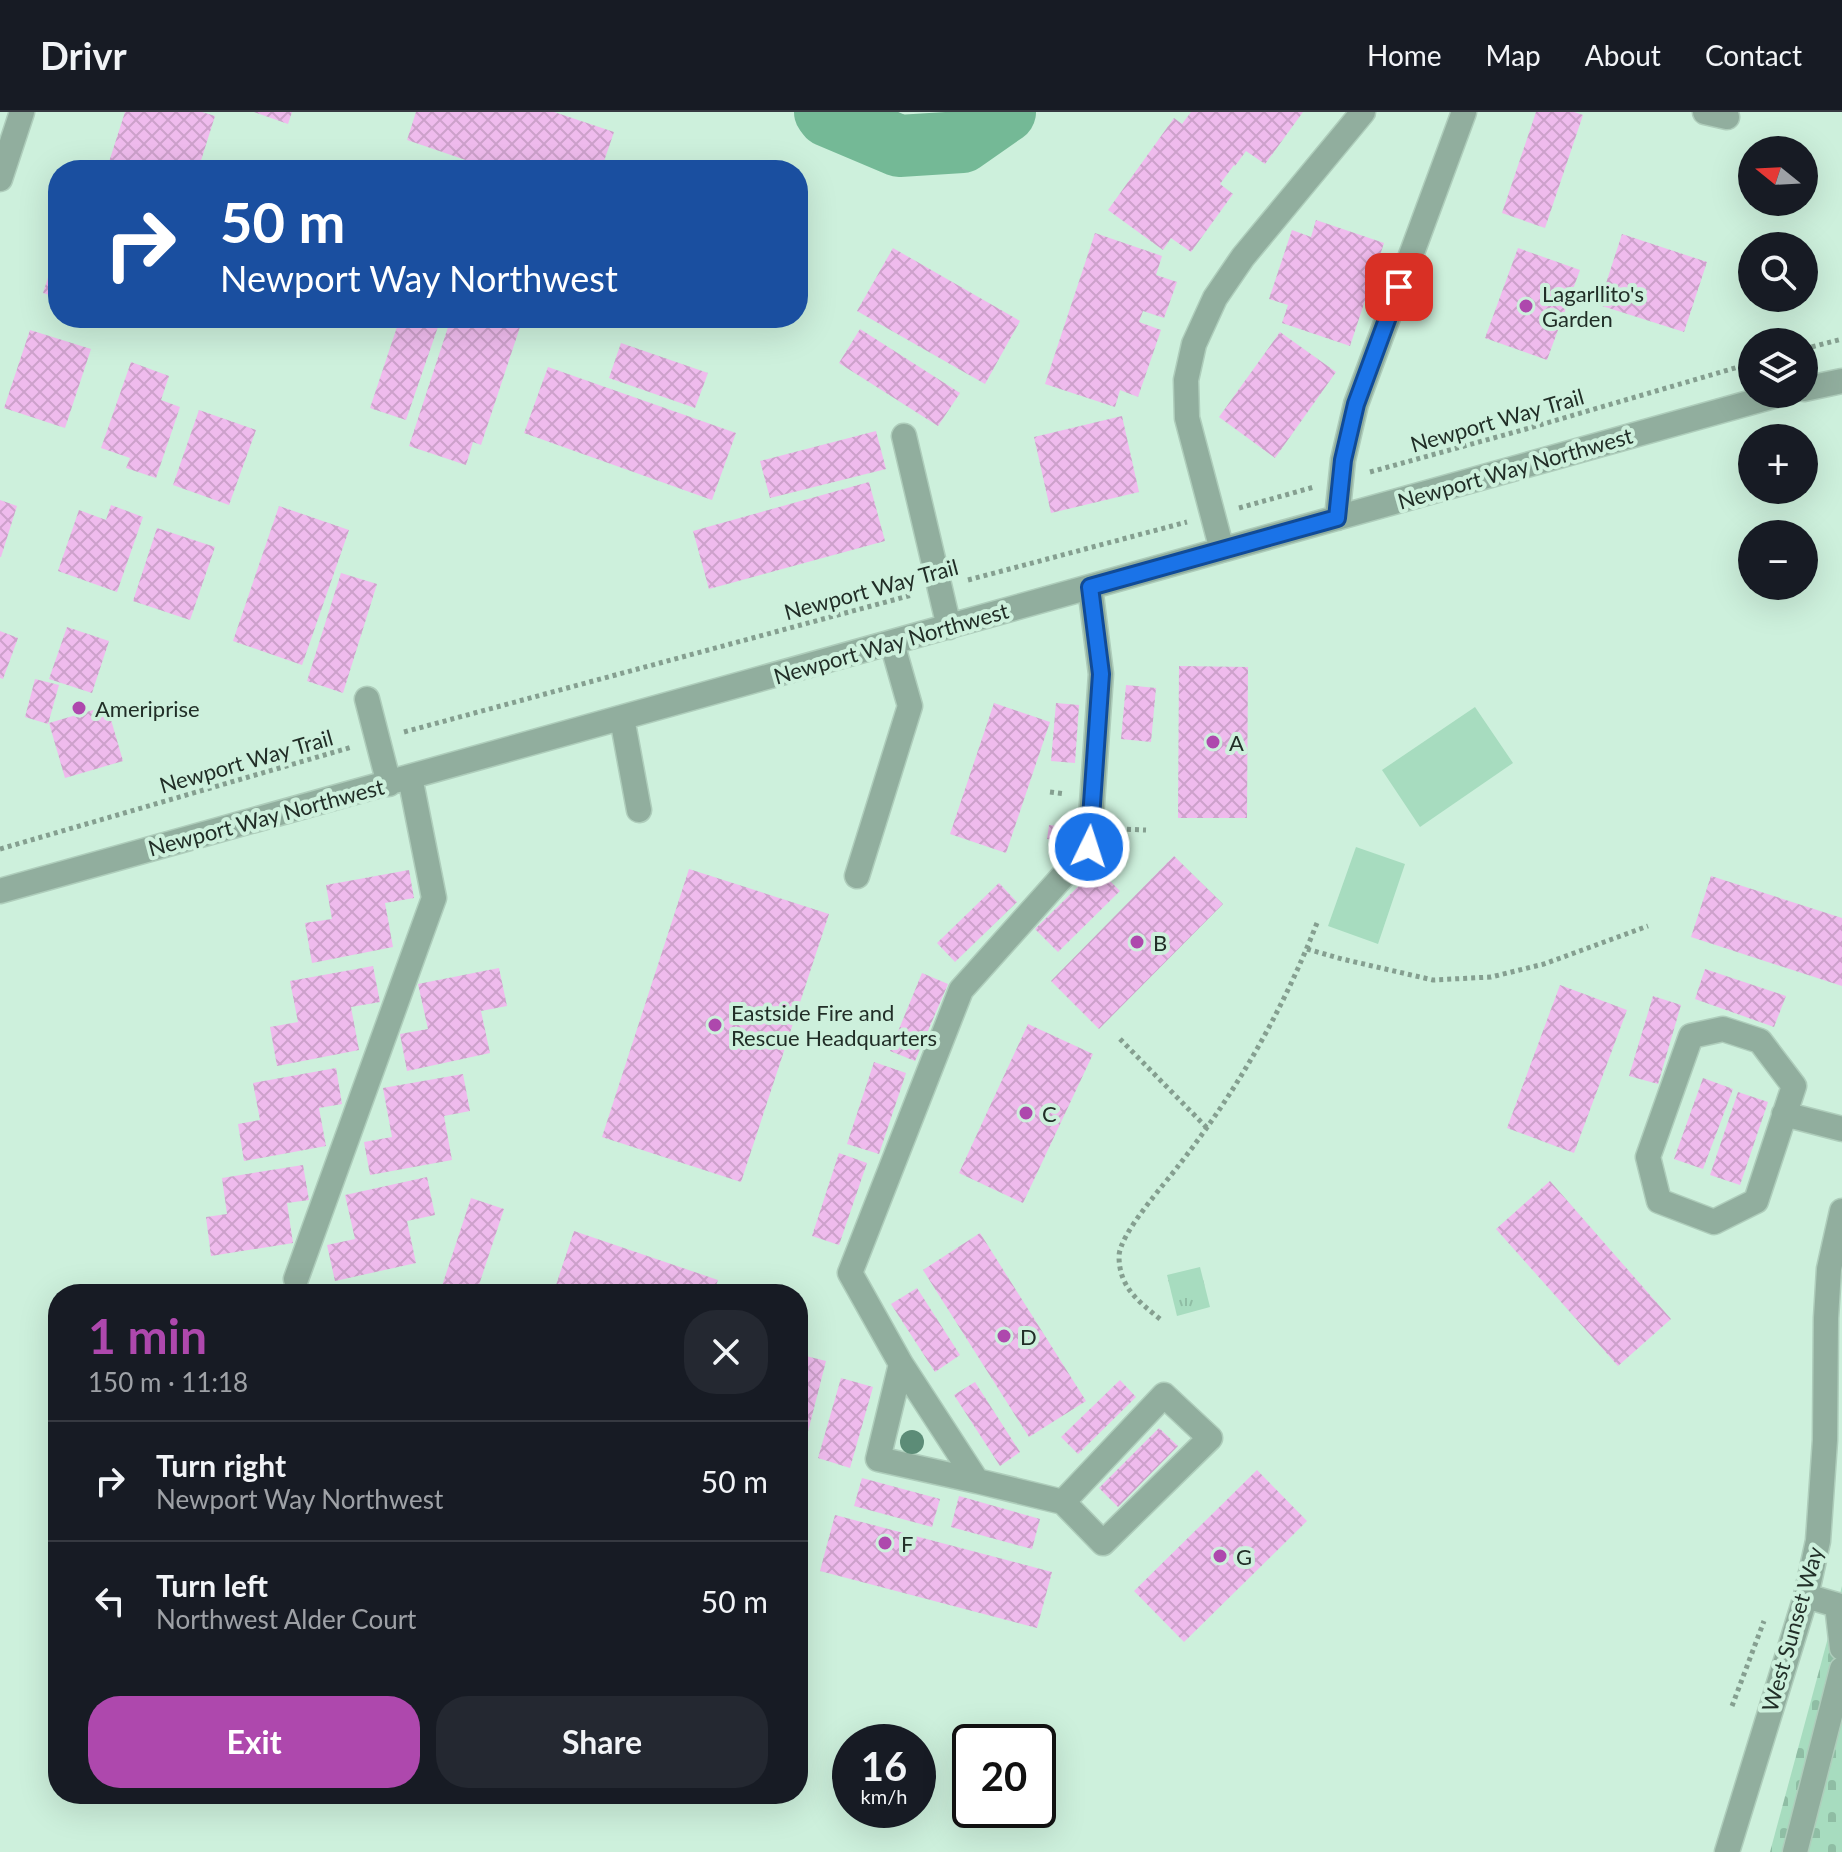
<!DOCTYPE html>
<html lang="en">
<head>
<meta charset="utf-8">
<style>
  body { margin:0; font-family:Lato,sans-serif; background:#242831; color:#f1f3f6; height:100vh; display:flex; flex-direction:column; font-size:30px; white-space:nowrap }
  * { box-sizing:border-box; margin:0 }
  p { font-size:26px; color:#9ea1a6 }
  .icon { flex:none; width:44px; height:44px; fill:none; stroke:currentColor; stroke-width:2; stroke-linecap:round; stroke-linejoin:round }
  .map { position:relative; flex:1; overflow:hidden }
  .details { position:absolute; left:48px; top:1172px; width:760px; height:520px; display:flex; flex-direction:column; background:#171b24; border-radius:32px; box-shadow:0 8px 32px #0002 }
  .details>* { flex:none }
  .guide { position:absolute; left:48px; top:48px; width:760px; height:168px; border-radius:32px; box-shadow:0 8px 32px #0002; background:#1a4fa0; color:#fff; overflow:hidden }
  .needle { width:52px; rotate:288deg }
  .buttons { position:absolute; left:1738px; top:24px; display:grid; gap:16px }
  .buttons a { display:grid; place-items:center; width:80px; height:80px; border-radius:50%; background:#171b24; box-shadow:0 8px 32px #0002; font-size:40px }
  .speed { position:absolute; left:832px; top:1612px; display:flex; gap:16px; font-size:40px; font-weight:700; text-align:center }
  .speed>* { display:grid; place-content:center; width:104px; height:104px; border-radius:50%; background:#171b24; box-shadow:0 8px 32px #0002; line-height:1 }
  .speed small { font-size:20px; font-weight:400 }
  .speed .limit { border:4px solid #111; border-radius:12px; background:#fff; color:#111 }
  .pin { position:absolute; display:grid; place-items:center; width:68px; height:68px; color:#fff; margin:-34px; border-radius:16px; box-shadow:0 4px 12px #0006 }
  .me { position:absolute; width:88px; margin:-44px; rotate:4deg; stroke-linejoin:round; filter:drop-shadow(0 0 6px #0008) }
  .turn { display:flex; align-items:center; gap:28px; height:168px; padding:0 40px; font-size:36px }
  .turn .icon { width:104px; height:104px; stroke-width:2.5 }
  .turn b { display:block; font-size:56px; line-height:68px }
  .round { display:grid; place-items:center; flex:none; width:84px; height:84px; border-radius:32px; background:#242831 }
  .summary { display:flex; align-items:center; justify-content:space-between; height:136px; padding:0 40px }
  h1 { font-size:48px; font-weight:700; line-height:60px; color:#ae48ad }
  .cta { display:flex; gap:16px; margin-top:auto; padding:16px 40px }
  .cta a { flex:1; height:92px; border-radius:32px; background:#ae48ad; color:#fff; font-size:32px; font-weight:700; line-height:92px; text-align:center }
  .cta a+a { background:#242831; color:#f1f3f6 }
  ul { padding:0; list-style:none }
  li { display:flex; align-items:center; gap:24px; height:120px; padding:0 40px; border-top:2px solid #363941 }
  li div { flex:1 }
  li b { display:block; font-size:30px }
  li em { font-style:normal }
  header { display:flex; align-items:center; gap:48px; box-sizing:border-box; height:112px; padding:0 40px; background:#171b24; border-bottom:2px solid #363941 }
  header strong { font-size:38px }
  nav { display:flex; gap:44px; margin-inline-start:auto; font-size:28px }
  .map>svg:first-child { display:block }
</style>
</head>
<body>
<header>
<strong>Drivr</strong>
<nav><a>Home</a><a>Map</a><a>About</a><a>Contact</a></nav>
</header>
<div class="map">
<svg width="1842" height="1740" viewBox="0 0 1842 1740">
  <defs>
    <pattern id="cemetery-stones" width="16" height="16" patternUnits="userSpaceOnUse" patternTransform="scale(2)"><rect width="16" height="16" fill="#a7dcbf"/><path d="M2 7V4a2 2 0 0 1 4 0v3zM10 15v-3a2 2 0 0 1 4 0v3z" fill="#8fbda4"/></pattern>
    <pattern id="park-tufts" width="24" height="20" patternUnits="userSpaceOnUse" patternTransform="scale(2)"><rect width="24" height="20" fill="#a7dcbf"/><path d="M3 7l-1-3M5 7V3M7 7l1-3M15 17l-1-3M17 17v-4M19 17l1-3" fill="none" stroke="#8fbda4"/></pattern>
    <pattern id="building-cross-hatch" width="8" height="8" patternUnits="userSpaceOnUse" patternTransform="scale(2)"><rect width="8" height="8" fill="#efbbed"/><path d="M0 0l8 8M0 8l8-8" fill="none" stroke="#cda1cb"/></pattern>
  </defs>
  <rect width="100%" height="100%" fill="#cdf0dc"/>
  <path fill="url(#cemetery-stones)" d="M1842,1474V1740H1770Z"/>
  <path fill="url(#park-tufts)" d="M1200,1155L1210,1195L1177,1204L1167,1163Z"/>
  <path fill="#a7dcbf" d="M1475,595L1513,651L1420,715L1382,658Z
    M1356,735L1405,752L1378,832L1328,814Z"/>
  <g fill="none" stroke-linecap="round" stroke-linejoin="round">
    <path stroke="#74b996" stroke-width="62" d="M825,0L828,4L899,34L962,30L1005,0"/>
  </g>
  <path fill="url(#building-cross-hatch)" d="M125,0H202L215,4L198,58H123L108,53Z
    M254,0H292L288,12Z
    M416,0H554L614,20L601,58H495L407,28Z
    M1191,0H1303L1265,52L1246,39L1235,54L1234,53L1220,72L1233,82L1191,140L1171,126L1163,138L1108,98L1174,6L1182,12Z
    M1536,0H1574L1583,3L1545,116L1502,101Z
    M1316,108L1384,131L1350,234L1282,211L1288,193L1269,187L1292,118L1311,125Z
    M1095,121L1162,144L1156,163L1177,170L1164,206L1143,199L1139,210L1161,218L1138,285L1120,278L1115,295L1045,272Z
    M1622,122L1707,150L1684,220L1599,193Z
    M893,136L1020,209L985,272L857,199Z
    M1518,136L1580,158L1547,248L1485,226Z
    M57,138H58V186L43,181Z
    M400,206H441L406,308L370,296Z
    M451,206H523L481,333L473,330L466,353L409,334Z
    M860,217L960,281L938,314L839,251Z
    M30,218L91,237L65,316L4,296Z
    M1280,220L1336,260L1275,346L1219,305Z
    M621,231L708,261L695,296L609,266Z
    M131,250L169,264L161,288L180,295L156,366L126,356L130,346L101,336Z
    M548,255L736,321L712,388L524,321Z
    M199,298L256,318L229,393L173,373Z
    M1122,304L1139,380L1051,401L1034,325Z
    M876,319L886,357L770,386L760,349Z
    M869,370L885,429L709,477L693,419Z
    M0,388L17,394L1,445H0Z
    M111,393L143,405L117,480L58,459L79,398L106,408Z
    M279,394L349,418L302,553L233,529Z
    M157,416L215,435L190,508L133,489Z
    M341,461L377,472L343,581L307,569Z
    M67,515L109,529L92,581L49,567Z
    M0,519L18,526L3,567L0,566Z
    M1179,554L1248,555L1247,706H1178Z
    M35,567L59,573L48,612L25,605Z
    M1126,573L1156,576L1151,630L1121,627Z
    M994,591L1050,610L1006,741L950,722Z
    M1056,591L1079,593L1075,651L1051,649Z
    M107,594L123,649L65,666L49,611Z
    M1049,713L1066,715L1065,729L1047,727Z
    M1174,744L1223,792L1099,917L1051,869Z
    M1097,756L1120,779L1058,840L1035,817Z
    M689,757L829,802L741,1070L602,1025Z
    M409,758L414,786L385,791L393,835L312,851L305,811L332,807L326,773Z
    M1711,764L1842,806V874L1691,825Z
    M999,771L1017,790L955,850L937,831Z
    M373,854L380,890L351,895L359,938L277,954L270,915L298,910L290,869Z
    M499,856L507,894L481,899L490,941L407,959L400,922L428,917L418,872Z
    M1705,857L1786,884L1774,915L1695,887Z
    M922,861L948,872L915,949L890,939Z
    M1560,873L1627,898L1574,1041L1507,1016Z
    M1653,884L1681,893L1658,972L1629,964Z
    M1028,912L1093,942L1023,1091L959,1061Z
    M874,950L906,961L879,1042L847,1032Z
    M336,956L342,992L319,996L326,1034L244,1049L238,1012L260,1008L253,971Z
    M463,962L470,999L444,1004L452,1048L370,1063L364,1030L392,1025L383,976Z
    M1703,966L1733,977L1703,1057L1674,1047Z
    M1738,980L1768,990L1740,1073L1710,1063Z
    M839,1041L867,1051L839,1133L812,1124Z
    M303,1053L309,1088L287,1091L293,1131L211,1144L206,1105L227,1102L222,1066Z
    M427,1065L435,1103L407,1109L416,1151L335,1169L327,1133L355,1127L345,1083Z
    M1550,1069L1671,1207L1618,1254L1496,1117Z
    M471,1086L504,1097L476,1182H455L441,1177Z
    M574,1119L718,1168L713,1182H553Z
    M980,1121L1086,1289L1029,1325L923,1158Z
    M391,1172L392,1182H340L339,1180Z
    M917,1176L960,1243L935,1260L891,1192Z
    M798,1242L826,1249L799,1355L798,1354Z
    M841,1266L873,1275L850,1356L818,1346Z
    M1120,1268L1136,1285L1078,1342L1061,1325Z
    M975,1270L1020,1340L1000,1354L954,1283Z
    M1159,1316L1178,1334L1118,1395L1099,1376Z
    M1257,1358L1307,1409L1184,1530L1134,1479Z
    M862,1366L940,1387L932,1415L854,1394Z
    M959,1384L1040,1407L1032,1437L951,1415Z
    M835,1403L1052,1460L1037,1516L820,1459Z"/>
  <g fill="none" stroke-linecap="round" stroke-linejoin="round">
    <defs>
      <path id="minor" d="M1705,0L1727,5
        M0,67L22,0
        M1804,277L1842,269
        M904,324L949,515
        M1337,406L1343,348L1356,292L1464,0
        M1222,438L1187,306L1186,268L1194,232L1215,186L1243,145L1363,0
        M367,587L389,672
        M622,606L639,698
        M857,764L910,594L892,531
        M0,779L1781,282
        M1723,917L1760,929L1794,974L1756,1089L1714,1110L1659,1089L1648,1045L1691,924Z
        M1784,1002L1842,1017
        M296,1167L434,786L410,665
        M901,1252L878,1347L977,1369
        M1063,1390L1164,1283L1210,1326L1103,1431L1063,1390L977,1369L901,1252L850,1161L961,878L1089,735L1101,562L1090,475
        M1806,1484L1837,1493L1842,1536
        M1727,1740L1806,1484L1818,1429L1825,1328L1826,1206L1829,1157L1842,1099
        M1795,1740L1842,1557"/>
    </defs>
    <use href="#minor" stroke="#aecdbb" stroke-width="27"/>
    <path stroke="#859f90" stroke-width="5" stroke-dasharray="4 4" stroke-linecap="butt" d="M1804,237L1842,227
      M1370,360L1526,317L1752,251
      M1239,396L1314,375
      M968,468L1187,410
      M404,620L912,483
      M1050,680L1065,682
      M1119,717L1146,718
      M0,737L352,635
      M1307,837L1342,847L1433,868L1491,865L1544,852L1648,814
      M1120,927L1208,1017
      M1160,1207C1138,1189 1119,1175 1119,1144C1120,1121 1164,1073 1179,1053C1237,979 1283,898 1317,811
      M1732,1594L1764,1509"/>
    <use href="#minor" stroke="#91ae9e" stroke-width="24"/>
  </g>
  <circle fill="#5c8c77" cx="912" cy="1330" r="12"/>
  <g fill="none" stroke-linecap="round" stroke-linejoin="round">
    <defs>
      <path id="route" d="M1089,735L1101,562L1090,475L1337,406L1343,348L1356,292L1399,175"/>
    </defs>
    <use href="#route" stroke="#114b97" stroke-width="20"/>
    <use href="#route" stroke="#1a73e8" stroke-width="14"/>
  </g>
  <g fill="#ae48ad" stroke="#cdf0dc" stroke-width="3">
    <circle cx="1526" cy="194" r="8"/>
    <circle cx="79" cy="596" r="8"/>
    <circle cx="1213" cy="630" r="8"/>
    <circle cx="1137" cy="830" r="8"/>
    <circle cx="715" cy="913" r="8"/>
    <circle cx="1026" cy="1001" r="8"/>
    <circle cx="1004" cy="1224" r="8"/>
    <circle cx="885" cy="1431" r="8"/>
    <circle cx="1220" cy="1444" r="8"/>
  </g>
  <g text-anchor="middle" dominant-baseline="central" stroke-width="8" stroke-linejoin="round" paint-order="stroke">
    <g font-size="22" fill="#212e27" stroke="#cdf0dc" text-anchor="start">
      <text x="1542" y="181">Lagarllito's<tspan x="1542" dy="25">Garden</tspan></text>
      <text x="95" y="596">Ameriprise</text>
      <text x="1229" y="630">A</text>
      <text x="1153" y="830">B</text>
      <text x="731" y="900">Eastside Fire and<tspan x="731" dy="25">Rescue Headquarters</tspan></text>
      <text x="1042" y="1001">C</text>
      <text x="1020" y="1224">D</text>
      <text x="901" y="1431">F</text>
      <text x="1236" y="1444">G</text>
    </g>
    <g font-size="22" fill="#212e27" stroke="#cdf0dc">
      <text transform="translate(1497 308) rotate(-16)">Newport Way Trail</text>
      <text transform="translate(1515 356) rotate(-16)">Newport Way Northwest</text>
      <text transform="translate(871 477) rotate(-15)">Newport Way Trail</text>
      <text transform="translate(891 531) rotate(-16)">Newport Way Northwest</text>
      <text transform="translate(246 649) rotate(-16)">Newport Way Trail</text>
      <text transform="translate(266 705) rotate(-15)">Newport Way Northwest</text>
      <text transform="translate(1792 1517) rotate(-74)">West Sunset Way</text>
    </g>
  </g>
</svg>
<div class="buttons">
<a><svg class="needle" viewBox="-14 -14 28 28"><path d="M0-13l5 13h-10z" fill="#e53935"/><path d="M0 13l5-13h-10z" fill="#9ea1a6"/></svg></a>
<a><svg class="icon" aria-label="search" viewBox="0 0 24 24"><circle cx="10" cy="10" r="6"/><path d="M15 15l6 6"/></svg></a>
<a><svg class="icon" aria-label="layers" viewBox="0 0 24 24"><path d="M12 4l9 5-9 5-9-5zM3 14l9 5 9-5"/></svg></a>
<a>+</a>
<a>−</a>
</div>
<div class="speed"><div>16<small>km/h</small></div><div class="limit">20</div></div>
<div class="pin" style="left:1399px;top:175px;background:#d93025"><svg class="icon" aria-label="arrive" viewBox="0 0 24 24"><path d="M6 21V4h12l-3 4 3 4H6"/></svg></div>
<svg class="me" style="left:1089px;top:735px" viewBox="-20 -20 40 40"><circle r="17" fill="#1a73e8" stroke="#fff" stroke-width="3"/><path d="M0-11L8 9 0 5-8 9z" fill="#fff"/></svg>
<div class="guide">
<div class="turn"><svg class="icon" aria-label="right" viewBox="0 0 24 24"><path d="M7 20v-9h11M14 6l5 5-5 5"/></svg><div><b>50 m</b>Newport Way Northwest</div></div>
</div>
<section class="details">
<div class="summary"><div><h1>1 min</h1><p>150 m · 11:18</p></div><a class="round"><svg class="icon" aria-label="close" viewBox="0 0 24 24"><path d="M6 6l12 12M18 6L6 18"/></svg></a></div>
<ul>
<li><svg class="icon" aria-label="right" viewBox="0 0 24 24"><path d="M7 20v-9h11M14 6l5 5-5 5"/></svg><div><b>Turn right</b><p>Newport Way Northwest</p></div><em>50 m</em></li>
<li><svg class="icon" aria-label="left" viewBox="0 0 24 24"><path d="M17 20v-9H6M10 6l-5 5 5 5"/></svg><div><b>Turn left</b><p>Northwest Alder Court</p></div><em>50 m</em></li>
</ul>
<div class="cta"><a>Exit</a><a>Share</a></div>
</section>
</div>
</body>
</html>
